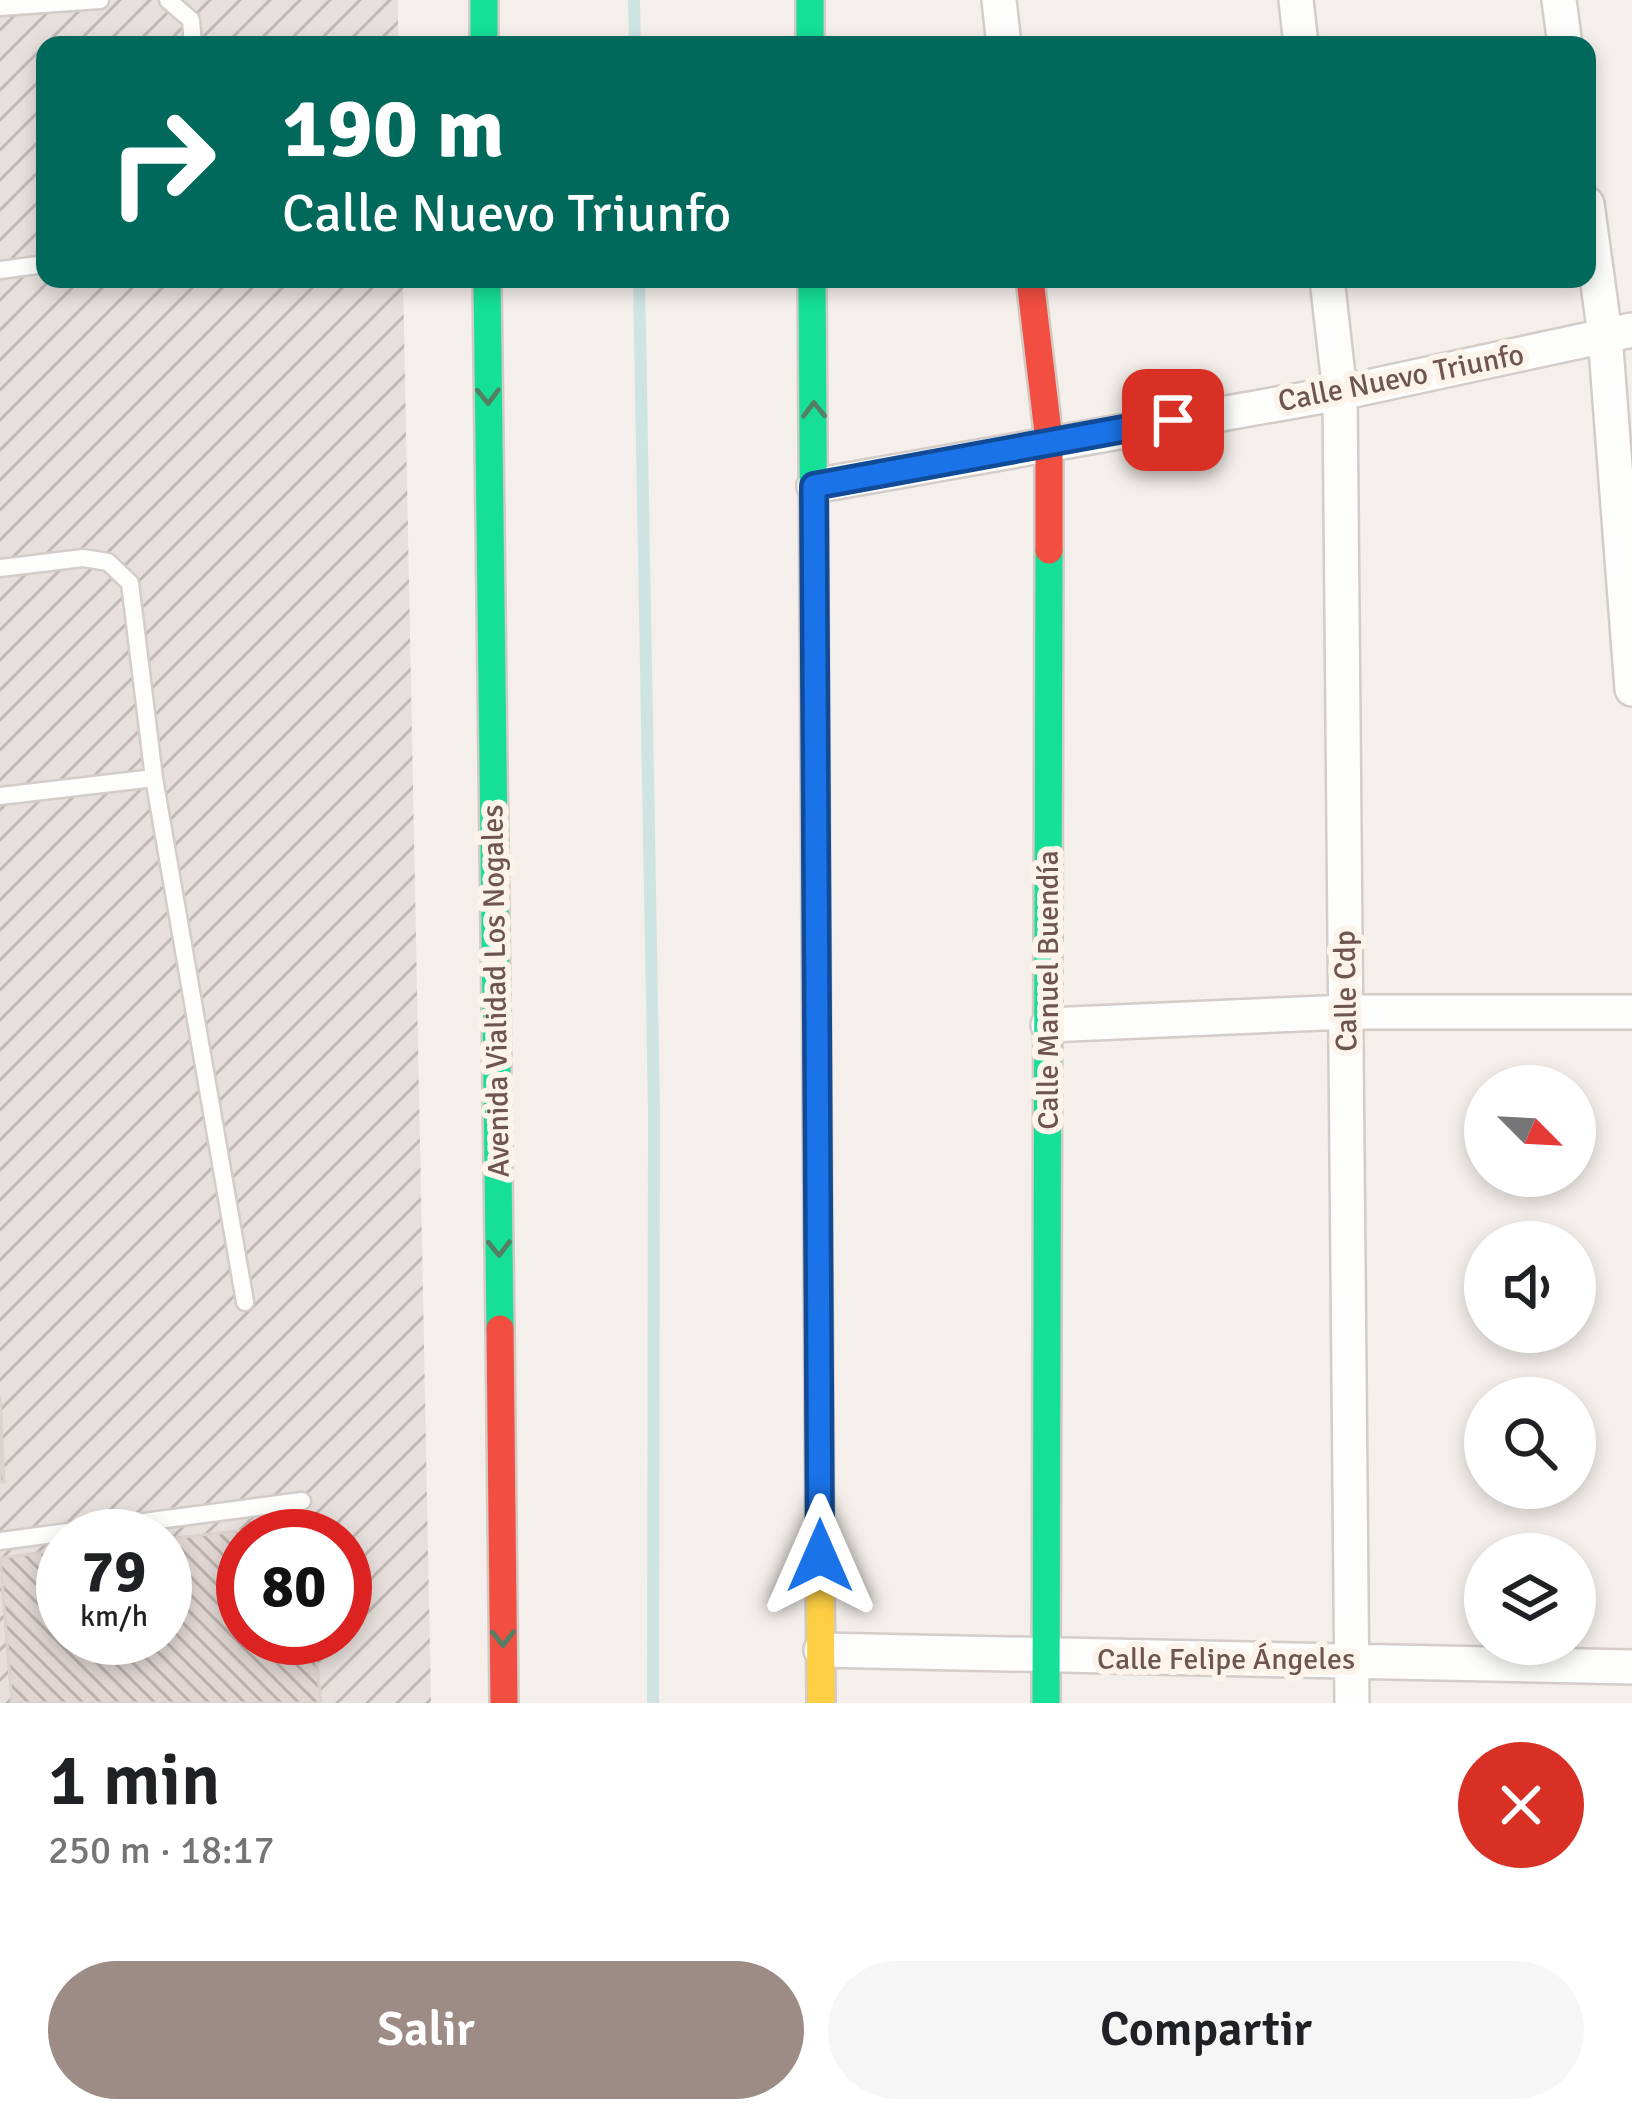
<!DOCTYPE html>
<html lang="es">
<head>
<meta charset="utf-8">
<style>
  body { margin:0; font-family:Signika,sans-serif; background:#f6f6f6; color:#202124; height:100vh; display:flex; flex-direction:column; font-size:45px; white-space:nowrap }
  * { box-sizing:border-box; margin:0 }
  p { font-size:39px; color:#757577 }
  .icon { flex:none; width:66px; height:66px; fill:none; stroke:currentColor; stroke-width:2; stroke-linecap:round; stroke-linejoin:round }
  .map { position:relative; height:1703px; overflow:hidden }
  .side { display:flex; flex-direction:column; background:#fff; flex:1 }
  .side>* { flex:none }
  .guide { position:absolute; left:36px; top:36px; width:1560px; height:252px; border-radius:24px; box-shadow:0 6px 18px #0003; background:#00695c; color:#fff; overflow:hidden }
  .needle { width:78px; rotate:114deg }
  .tools { position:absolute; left:1464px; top:1065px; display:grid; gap:24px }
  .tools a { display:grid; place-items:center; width:132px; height:132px; border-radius:50%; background:#fff; box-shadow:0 6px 18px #0003; font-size:60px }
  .speed { position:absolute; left:36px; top:1509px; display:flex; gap:24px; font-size:60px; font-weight:700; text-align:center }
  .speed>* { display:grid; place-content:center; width:156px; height:156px; border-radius:50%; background:#fff; box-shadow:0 6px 18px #0003; line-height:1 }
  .speed small { font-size:30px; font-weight:400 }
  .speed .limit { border:18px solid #d22; background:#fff; color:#111 }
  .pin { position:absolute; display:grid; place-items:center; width:102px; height:102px; color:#fff; margin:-51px; border-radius:24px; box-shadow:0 6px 18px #0006 }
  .me { position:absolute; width:132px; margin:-66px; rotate:0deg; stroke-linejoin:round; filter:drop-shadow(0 0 9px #0008) }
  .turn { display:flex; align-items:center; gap:42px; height:252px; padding:0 48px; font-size:54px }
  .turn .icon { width:156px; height:156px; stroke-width:2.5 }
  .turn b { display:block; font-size:84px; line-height:102px }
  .round { display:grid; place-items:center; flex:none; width:126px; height:126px; border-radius:63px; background:#f6f6f6 }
  .summary { display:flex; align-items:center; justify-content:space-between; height:204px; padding:0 48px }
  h1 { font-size:72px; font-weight:600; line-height:90px }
  .action { display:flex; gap:24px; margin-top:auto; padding:24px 48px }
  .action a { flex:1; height:138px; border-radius:72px; background:#9d8b85; color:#fff; font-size:48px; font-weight:600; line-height:138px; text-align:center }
  .action a+a { background:#f6f6f6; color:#202124 }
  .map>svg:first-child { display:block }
</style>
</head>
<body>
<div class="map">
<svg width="1632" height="1703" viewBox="0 0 1632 1703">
  <defs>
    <pattern id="industrial-furrows" width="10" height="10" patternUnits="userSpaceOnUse" patternTransform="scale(3)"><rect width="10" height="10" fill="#e6dfdb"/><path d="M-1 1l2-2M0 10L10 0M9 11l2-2" fill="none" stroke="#bfb8b4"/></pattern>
    <pattern id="building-back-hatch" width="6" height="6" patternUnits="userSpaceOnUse" patternTransform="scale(3)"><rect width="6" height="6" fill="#e0d7d3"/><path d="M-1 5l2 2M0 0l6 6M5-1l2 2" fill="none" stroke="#bab1ad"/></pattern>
  </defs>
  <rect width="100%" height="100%" fill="#f4efea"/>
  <path fill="url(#industrial-furrows)" fill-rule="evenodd" d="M0,0H398V45H45V279H403L431,1703H0ZM63,1536H165V1638H63ZM243,1536H345V1638H243Z"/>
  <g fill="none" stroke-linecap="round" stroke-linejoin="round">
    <path stroke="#cde4e3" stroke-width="12" d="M634,0L635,45
      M639,279L654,1112L653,1703"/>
  </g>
  <path fill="url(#building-back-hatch)" stroke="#dcd2cd" stroke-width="3" d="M0,1396L4,1482H0Z
    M301,1524L303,1536H243V1638H314L321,1703H12L0,1558L63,1550V1638H165V1539Z"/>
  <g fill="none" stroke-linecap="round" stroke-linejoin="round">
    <defs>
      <path id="lane" d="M168,0L191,20L193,45
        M0,7L100,0
        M0,270L45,264
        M0,568L83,558L108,562L130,583L154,778L245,1302
        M0,796L154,778
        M0,1541L302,1501"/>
      <path id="street" d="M999,0L1004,45
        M1296,0L1301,45
        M1559,0L1565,45
        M1587,204L1605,335L1632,689
        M1327,279L1340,393L1352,1703
        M814,486L1340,393L1632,330
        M1048,1025L1347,1012H1632
        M821,1650L1632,1667"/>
      <path id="fast" d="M484,0V45
        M810,0V45
        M487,279L500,1329
        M812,279L819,1417
        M1046,1703L1049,550"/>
      <path id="slow" d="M819,1417L821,1703"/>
      <path id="jam" d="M1030,279L1049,441V550
        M500,1329L504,1703"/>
    </defs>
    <use href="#lane" stroke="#d3ccc8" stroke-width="21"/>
    <use href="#street" stroke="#d3ccc8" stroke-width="38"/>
    <use href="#fast" stroke="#d3cac6" stroke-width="32"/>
    <use href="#slow" stroke="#d3cac6" stroke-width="32"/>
    <use href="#jam" stroke="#d3cac6" stroke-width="32"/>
    <use href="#lane" stroke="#fdfdfc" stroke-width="16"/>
    <use href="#street" stroke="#fdfdfc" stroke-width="33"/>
    <use href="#fast" stroke="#16e098" stroke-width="27"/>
    <use href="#slow" stroke="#ffcf43" stroke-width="27"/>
    <use href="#jam" stroke="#f24e42" stroke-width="27"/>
  </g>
  <defs><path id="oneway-chevron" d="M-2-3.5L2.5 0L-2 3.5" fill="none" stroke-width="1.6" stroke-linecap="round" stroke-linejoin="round" transform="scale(3)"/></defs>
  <g stroke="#547f64">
    <use href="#oneway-chevron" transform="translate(488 396) rotate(89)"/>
    <use href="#oneway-chevron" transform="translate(814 410) rotate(-91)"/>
    <use href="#oneway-chevron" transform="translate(499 1248) rotate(89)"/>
    <use href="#oneway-chevron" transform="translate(503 1638) rotate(89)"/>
  </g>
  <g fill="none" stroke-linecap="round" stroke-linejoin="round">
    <defs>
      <path id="route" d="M820,1556L814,486L1173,420"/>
    </defs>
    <use href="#route" stroke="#114b97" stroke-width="30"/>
    <use href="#route" stroke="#1a73e8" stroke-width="21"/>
  </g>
  <g text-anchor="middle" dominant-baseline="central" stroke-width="12" stroke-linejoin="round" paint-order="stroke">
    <g font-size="30" fill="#6e554e" stroke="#fcf3eb">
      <text transform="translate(1401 378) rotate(-11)">Calle Nuevo Triunfo</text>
      <text transform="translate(1048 990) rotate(-90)">Calle Manuel Buendía</text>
      <text transform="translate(496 991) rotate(-91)">Avenida Vialidad Los Nogales</text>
      <text transform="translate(1346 991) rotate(-91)">Calle Cdp</text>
      <text x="1226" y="1659">Calle Felipe Ángeles</text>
    </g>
  </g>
</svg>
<div class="tools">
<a><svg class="needle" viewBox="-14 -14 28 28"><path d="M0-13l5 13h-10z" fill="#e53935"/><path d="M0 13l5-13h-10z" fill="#757577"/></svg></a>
<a><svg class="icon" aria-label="sound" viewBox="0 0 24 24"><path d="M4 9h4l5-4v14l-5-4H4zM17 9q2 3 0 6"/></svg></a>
<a><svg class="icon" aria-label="search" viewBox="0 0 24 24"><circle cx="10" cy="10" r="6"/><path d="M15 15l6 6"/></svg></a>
<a><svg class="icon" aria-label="layers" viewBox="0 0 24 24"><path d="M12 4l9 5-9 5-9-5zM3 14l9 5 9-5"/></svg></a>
</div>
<div class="speed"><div>79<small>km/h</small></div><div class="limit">80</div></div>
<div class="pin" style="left:1173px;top:420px;background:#d93025"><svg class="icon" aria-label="arrive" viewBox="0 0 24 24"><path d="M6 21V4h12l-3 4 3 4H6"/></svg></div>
<svg class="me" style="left:820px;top:1556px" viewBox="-20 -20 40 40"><path d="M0-17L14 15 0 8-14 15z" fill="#1a73e8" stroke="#fff" stroke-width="4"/></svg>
<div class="guide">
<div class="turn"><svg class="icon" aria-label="right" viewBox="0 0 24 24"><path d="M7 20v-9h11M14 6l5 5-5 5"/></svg><div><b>190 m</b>Calle Nuevo Triunfo</div></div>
</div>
</div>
<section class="side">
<div class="summary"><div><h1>1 min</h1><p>250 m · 18:17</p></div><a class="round" style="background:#d93025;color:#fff"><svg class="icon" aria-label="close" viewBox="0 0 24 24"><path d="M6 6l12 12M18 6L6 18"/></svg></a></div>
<div class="action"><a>Salir</a><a>Compartir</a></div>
</section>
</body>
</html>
